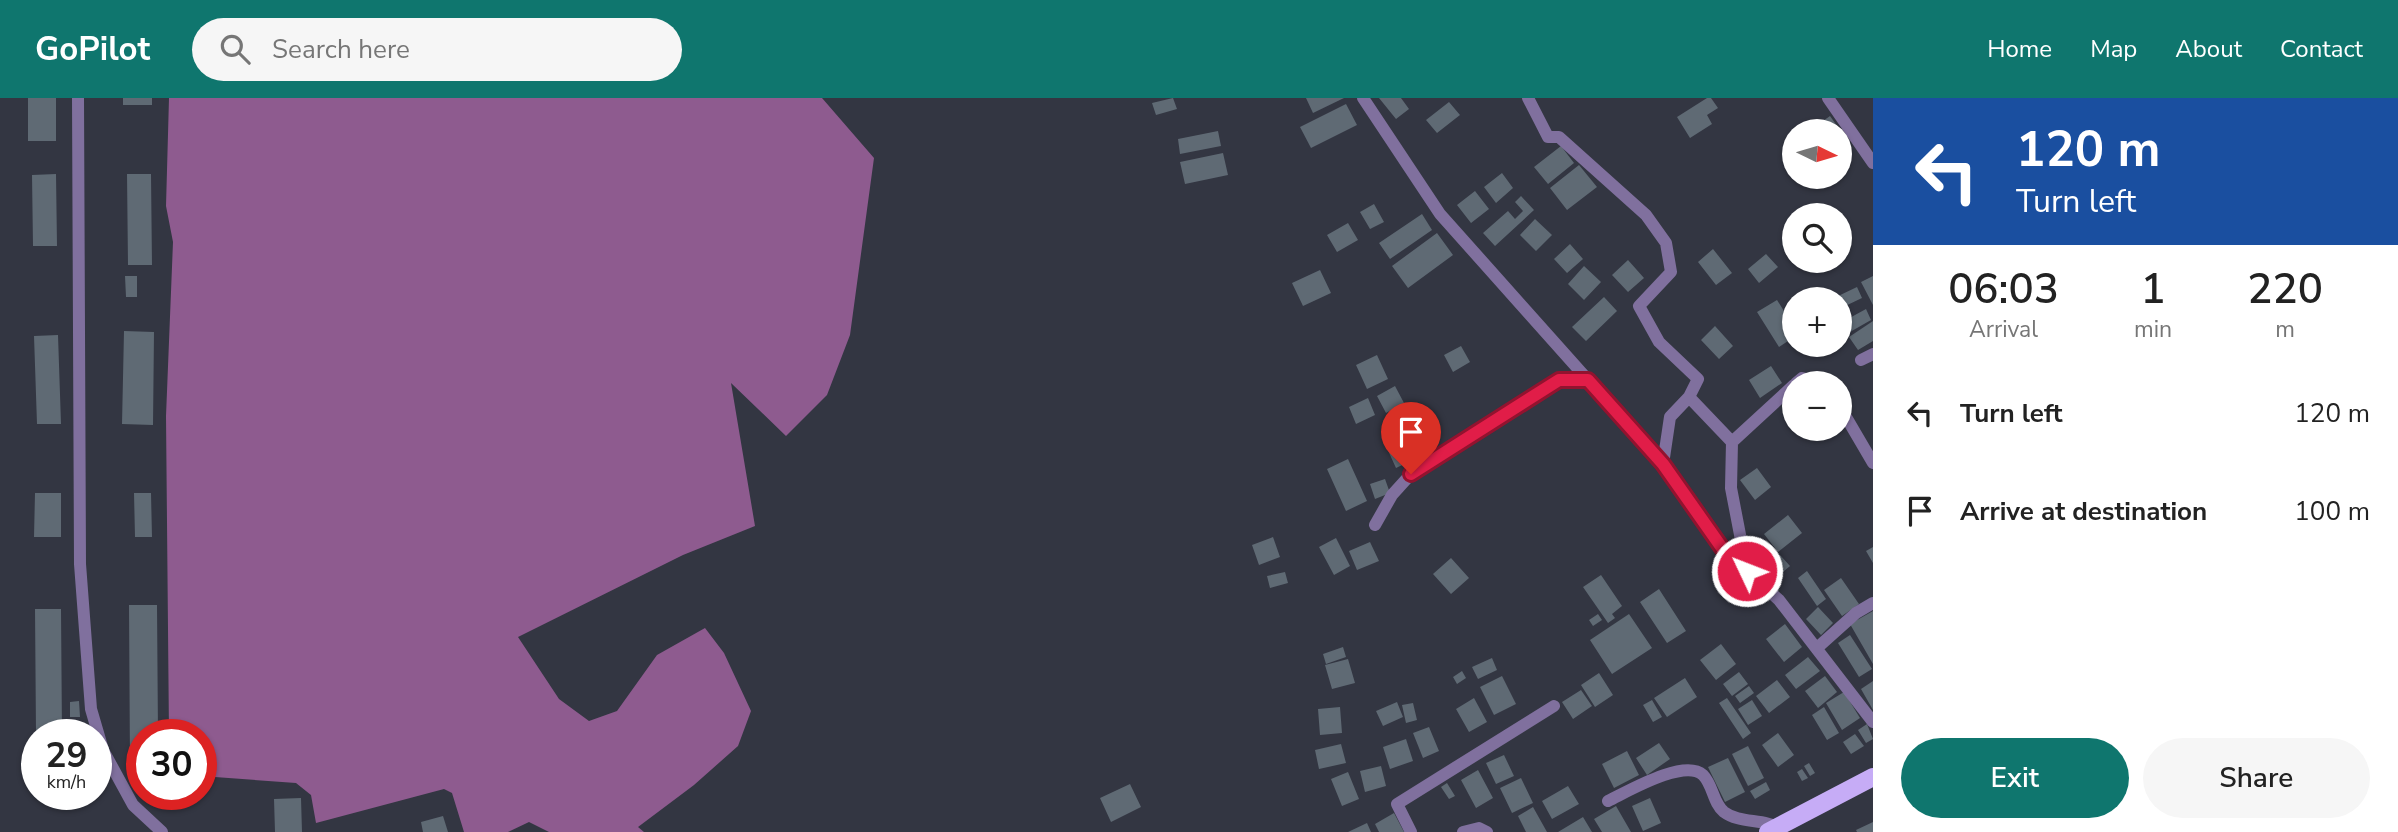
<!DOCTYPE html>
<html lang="en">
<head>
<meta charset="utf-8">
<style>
  body { margin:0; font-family:"Nunito Sans",sans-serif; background:#f6f6f6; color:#222; height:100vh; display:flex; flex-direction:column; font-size:26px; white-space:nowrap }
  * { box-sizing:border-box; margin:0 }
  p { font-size:23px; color:#767676 }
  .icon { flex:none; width:38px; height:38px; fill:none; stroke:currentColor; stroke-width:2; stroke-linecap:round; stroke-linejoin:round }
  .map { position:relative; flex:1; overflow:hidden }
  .drawer { display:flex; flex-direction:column; background:#fff; width:525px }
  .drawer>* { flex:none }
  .top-card { background:#1a4fa0; color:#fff; overflow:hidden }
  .needle { width:46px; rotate:95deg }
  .controls { position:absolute; left:1782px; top:21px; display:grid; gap:14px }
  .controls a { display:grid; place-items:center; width:70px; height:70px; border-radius:50%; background:#fff; box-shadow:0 2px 5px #0004; font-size:35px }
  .speed { position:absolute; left:21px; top:621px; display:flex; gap:14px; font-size:35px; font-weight:700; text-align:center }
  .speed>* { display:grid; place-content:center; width:91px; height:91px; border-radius:50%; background:#fff; box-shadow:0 2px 5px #0004; line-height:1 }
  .speed small { font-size:18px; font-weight:400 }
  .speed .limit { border:10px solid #d22; background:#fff; color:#111 }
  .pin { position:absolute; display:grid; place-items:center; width:60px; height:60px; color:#fff; margin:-72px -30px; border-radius:50% 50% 50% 0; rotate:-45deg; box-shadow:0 0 7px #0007 }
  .pin .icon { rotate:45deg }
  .me { position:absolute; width:77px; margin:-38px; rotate:313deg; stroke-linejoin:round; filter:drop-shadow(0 0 5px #0008) }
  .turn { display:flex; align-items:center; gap:24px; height:147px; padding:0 28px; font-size:32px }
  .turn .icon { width:91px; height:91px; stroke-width:2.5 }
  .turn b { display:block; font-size:49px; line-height:60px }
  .eta { display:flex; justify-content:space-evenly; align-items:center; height:119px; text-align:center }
  .eta b { font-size:42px; font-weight:600; line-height:49px }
  .button { display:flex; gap:14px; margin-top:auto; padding:14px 28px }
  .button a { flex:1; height:80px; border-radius:42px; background:#0f766e; color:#fff; font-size:28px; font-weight:600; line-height:80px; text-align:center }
  .button a+a { background:#f6f6f6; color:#222 }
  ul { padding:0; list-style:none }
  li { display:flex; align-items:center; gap:21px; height:98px; padding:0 28px }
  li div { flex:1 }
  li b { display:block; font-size:26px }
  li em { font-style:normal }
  header { display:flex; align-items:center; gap:42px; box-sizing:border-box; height:98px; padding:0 35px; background:#0f766e; color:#fff }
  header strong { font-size:33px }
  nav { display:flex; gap:38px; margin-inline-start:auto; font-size:24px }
  .search { width:490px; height:63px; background:#f6f6f6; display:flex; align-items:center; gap:18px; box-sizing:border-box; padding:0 24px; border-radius:38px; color:#767676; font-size:26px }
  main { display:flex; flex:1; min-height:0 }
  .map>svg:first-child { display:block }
</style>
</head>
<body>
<header>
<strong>GoPilot</strong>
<div class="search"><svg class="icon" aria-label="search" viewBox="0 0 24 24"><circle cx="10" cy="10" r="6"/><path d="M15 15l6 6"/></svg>Search here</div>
<nav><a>Home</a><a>Map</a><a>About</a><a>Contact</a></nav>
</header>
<main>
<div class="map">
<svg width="1873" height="734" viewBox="0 0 1873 734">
  <rect width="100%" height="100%" fill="#333642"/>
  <path fill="#8e5b8f" d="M169,0H822L874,60L850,237L827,297L786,338L731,285L755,428L683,457L518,539L559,601L589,623L617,613L657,557L705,530L724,555L751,613L738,648L694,687L638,729L644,734H549L529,724L508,734H464L452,695L444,691L316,725L311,697L296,685L201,678V637H169L166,318L173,144L166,108Z"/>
  <path fill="#5f6a74" d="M28,0H56V43H28Z
    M123,0H152V7H123Z
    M1173,0L1177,11L1156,17L1152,5Z
    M1306,0H1344L1313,15Z
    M1379,0H1401L1409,11L1396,21Z
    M1707,0H1711L1718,10L1707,17L1712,26L1690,40L1677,19Z
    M1449,4L1460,17L1437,35L1426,22Z
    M1346,6L1357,27L1311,50L1300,29Z
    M1830,18L1850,46L1839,54V33H1809Z
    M1218,33L1221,48L1180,56L1178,41Z
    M1561,48L1574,65L1548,86L1534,69Z
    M1223,55L1228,77L1185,86L1180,64Z
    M1579,67L1597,89L1567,112L1550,90Z
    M1502,75L1513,90L1496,105L1484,89Z
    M56,76L57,148H33L32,77Z
    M127,76H151L152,167H128Z
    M1475,93L1489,111L1471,125L1457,107Z
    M1521,98L1534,112L1495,148L1483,135L1508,113L1515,121L1523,113L1515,104Z
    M1374,106L1384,124L1370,131L1360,114Z
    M1422,116L1432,132L1390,161L1379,145Z
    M1535,121L1552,137L1536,153L1520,137Z
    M1348,125L1358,142L1337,154L1327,137Z
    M1437,135L1453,157L1408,190L1392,168Z
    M1570,146L1583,161L1567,175L1554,161Z
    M1713,151L1732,175L1716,187L1698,164Z
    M1766,156L1778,169L1759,185L1748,171Z
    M1628,162L1644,180L1628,194L1612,177Z
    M1584,168L1601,184L1584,202L1568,186Z
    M1320,172L1331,195L1303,208L1292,185Z
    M125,178H137V199H126Z
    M1873,178V207L1861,184Z
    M1857,189L1862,200L1841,210L1836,199Z
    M1604,199L1617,213L1586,243L1572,229Z
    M1777,202L1794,229V239L1779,249L1757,214Z
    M1866,211L1871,222L1850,234L1844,223Z
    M1873,223V243L1858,252L1849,239Z
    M1715,228L1733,248L1719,261L1701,242Z
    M124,233L154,234L153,327L122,326Z
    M58,237L61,326H37L34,238Z
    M1461,248L1470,264L1453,274L1444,257Z
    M1377,257L1388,281L1367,291L1356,267Z
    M1771,268L1782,285L1760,300L1749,282Z
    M1395,288L1404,305L1386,315L1377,298Z
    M1368,300L1375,317L1356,326L1349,309Z
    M1407,338L1417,360L1396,370L1386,348Z
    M1348,361L1367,403L1346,413L1327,371Z
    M1757,370L1771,389L1755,402L1740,382Z
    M1385,381L1390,395L1375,401L1370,386Z
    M35,395H61V439H34Z
    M134,395H151L152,439H135Z
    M1788,417L1802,435L1778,454L1764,436Z
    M1273,439L1280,459L1259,467L1252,447Z
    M1336,440L1350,468L1334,477L1319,449Z
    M1370,444L1379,463L1357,472L1349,453Z
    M1873,449V465L1866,453Z
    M1780,457L1790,468L1776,480L1766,469Z
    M1451,460L1469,480L1451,496L1433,476Z
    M1807,473L1826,501L1817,508L1798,480Z
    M1285,474L1288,485L1270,490L1267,478Z
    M1601,477L1622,508L1612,516L1615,520L1608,525L1583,489Z
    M1841,480L1859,506L1842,518L1824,492Z
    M1659,491L1686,533L1667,545L1640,504Z
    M129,507H157L158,637H142V667H130Z
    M1818,509L1833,525L1821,537L1806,521Z
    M35,511H61L62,637H36Z
    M1873,513V566L1850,526Z
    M1598,516L1602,522L1593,528L1589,522Z
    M1629,516L1652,550L1612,576L1590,542Z
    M1785,526L1802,549L1784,564L1766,541Z
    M1850,537L1872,571L1859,579L1838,545Z
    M1721,546L1736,566L1716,582L1700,562Z
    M1343,549L1346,559L1326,566L1323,556Z
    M1808,559L1820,573L1796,591L1785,577Z
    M1492,560L1497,572L1478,581L1472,569Z
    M1348,561L1355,585L1332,591L1325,567Z
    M1462,573L1466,580L1457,586L1453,579Z
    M1739,574L1748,586L1732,598L1723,586Z
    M1599,575L1613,597L1595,609L1581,587Z
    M1502,578L1516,606L1494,617L1480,589Z
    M1825,578L1837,594L1818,610L1805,593Z
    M1685,580L1697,599L1667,619L1654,600Z
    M1777,582L1790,599L1769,615L1756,598Z
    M1873,583V612L1861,591Z
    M1749,588L1754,595L1740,605L1735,598Z
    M1581,592L1592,608L1573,621L1562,604Z
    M1844,594L1860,620L1842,632L1826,605Z
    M1474,600L1487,624L1469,634L1456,611Z
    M1727,600L1751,635L1743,641L1719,605Z
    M1652,602L1662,619L1653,624L1643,607Z
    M1752,602L1762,618L1748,627L1738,611Z
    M79,603L80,619H70V604Z
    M1397,604L1403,619L1383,628L1376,613Z
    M1413,605L1417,622L1406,625L1402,607Z
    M1340,609L1342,635L1320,637L1318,611Z
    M1824,609L1839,635L1827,642L1812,617Z
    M1867,626L1873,641L1866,645L1858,632Z
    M1429,629L1439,653L1423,660L1413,635Z
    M1778,635L1794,657L1778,669L1762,647Z
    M1855,636L1864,648L1851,656L1843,644Z
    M1406,641L1413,663L1390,671L1383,649Z
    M1659,645L1670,661L1647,677L1636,660Z
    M1341,646L1346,665L1319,671L1315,652Z
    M1748,648L1764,680L1748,688L1732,656Z
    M1627,653L1639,677L1614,690L1602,666Z
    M1504,657L1514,678L1496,686L1486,665Z
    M1728,660L1745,694L1725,704L1708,669Z
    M1809,665L1815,675L1810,678L1804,668Z
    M1381,668L1386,688L1365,694L1360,673Z
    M1802,671L1808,680L1802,683L1797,674Z
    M1478,672L1493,700L1476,710L1461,682Z
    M1348,674L1359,701L1342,708L1331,681Z
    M1521,680L1533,705L1512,715L1500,690Z
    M1766,684L1770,692L1755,701L1750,693Z
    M1447,685L1455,698L1449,701L1441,689Z
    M1130,686L1141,709L1111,724L1100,700Z
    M1568,688L1579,706L1552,721L1542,703Z
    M301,700L302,734H275L274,701Z
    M1650,700L1661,725L1643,733L1632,708Z
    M1616,708L1631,734H1602L1594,721Z
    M1533,709L1547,734H1526L1518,718Z
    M1394,715L1404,734H1379L1375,726Z
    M443,718L448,734H423L421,724Z
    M1583,719L1592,734H1558Z
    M1873,724V734H1857L1856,732Z
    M1367,725L1371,734H1348Z"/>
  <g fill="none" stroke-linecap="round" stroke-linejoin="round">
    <path stroke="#80709e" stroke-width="12" d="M78,0L80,466L91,611L103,652L133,707L162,734
      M1363,0L1440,116L1663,366L1722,450L1779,502L1873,624
      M1528,0L1548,39H1559L1646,117L1666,145L1671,174L1639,208L1659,244L1698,281L1689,299L1670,319L1663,366
      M1828,0L1873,65
      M1861,262L1873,256
      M1796,285L1802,280L1826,285
      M1689,299L1732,344L1794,287
      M1839,307L1873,365
      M1732,344L1731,390L1747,473
      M1375,427L1392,397L1411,376L1559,282H1588
      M1817,550L1856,515L1873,505
      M1608,703C1627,694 1684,660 1703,677C1713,687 1713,705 1724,714C1740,726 1765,720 1780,731
      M1411,734L1397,706L1554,608
      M1463,734L1479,730L1487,734"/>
    <path stroke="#c6acf6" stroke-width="18" d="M1768,734L1873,679"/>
  </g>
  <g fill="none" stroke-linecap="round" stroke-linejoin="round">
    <defs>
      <path id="route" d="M1411,376L1559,282H1588L1663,366L1722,450L1747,473"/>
    </defs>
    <use href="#route" stroke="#92132f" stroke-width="18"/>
    <use href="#route" stroke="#e11d48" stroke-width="12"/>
  </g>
</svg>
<div class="controls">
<a><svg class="needle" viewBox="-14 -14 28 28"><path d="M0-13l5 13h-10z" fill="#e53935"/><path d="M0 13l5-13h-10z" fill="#767676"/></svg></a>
<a><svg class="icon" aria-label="search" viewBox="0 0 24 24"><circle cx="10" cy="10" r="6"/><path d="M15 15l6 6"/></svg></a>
<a>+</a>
<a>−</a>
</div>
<div class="speed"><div>29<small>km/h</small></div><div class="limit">30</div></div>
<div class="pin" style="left:1411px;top:376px;background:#d93025"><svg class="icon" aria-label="arrive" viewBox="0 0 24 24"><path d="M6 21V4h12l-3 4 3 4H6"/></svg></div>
<svg class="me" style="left:1747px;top:473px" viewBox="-20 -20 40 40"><circle r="17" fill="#e11d48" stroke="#fff" stroke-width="3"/><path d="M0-11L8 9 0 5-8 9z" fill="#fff"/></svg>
</div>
<section class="drawer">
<div class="top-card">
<div class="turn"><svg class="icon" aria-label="left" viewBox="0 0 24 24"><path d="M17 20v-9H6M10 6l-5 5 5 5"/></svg><div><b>120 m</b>Turn left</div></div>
</div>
<div class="eta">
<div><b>06:03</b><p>Arrival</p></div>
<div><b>1</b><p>min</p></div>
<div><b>220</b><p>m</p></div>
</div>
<ul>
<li><svg class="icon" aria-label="left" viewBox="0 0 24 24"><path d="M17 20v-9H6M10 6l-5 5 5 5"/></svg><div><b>Turn left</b></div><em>120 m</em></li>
<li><svg class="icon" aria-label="arrive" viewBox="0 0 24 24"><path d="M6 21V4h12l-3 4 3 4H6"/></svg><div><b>Arrive at destination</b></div><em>100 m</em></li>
</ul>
<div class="button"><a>Exit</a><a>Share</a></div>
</section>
</main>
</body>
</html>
